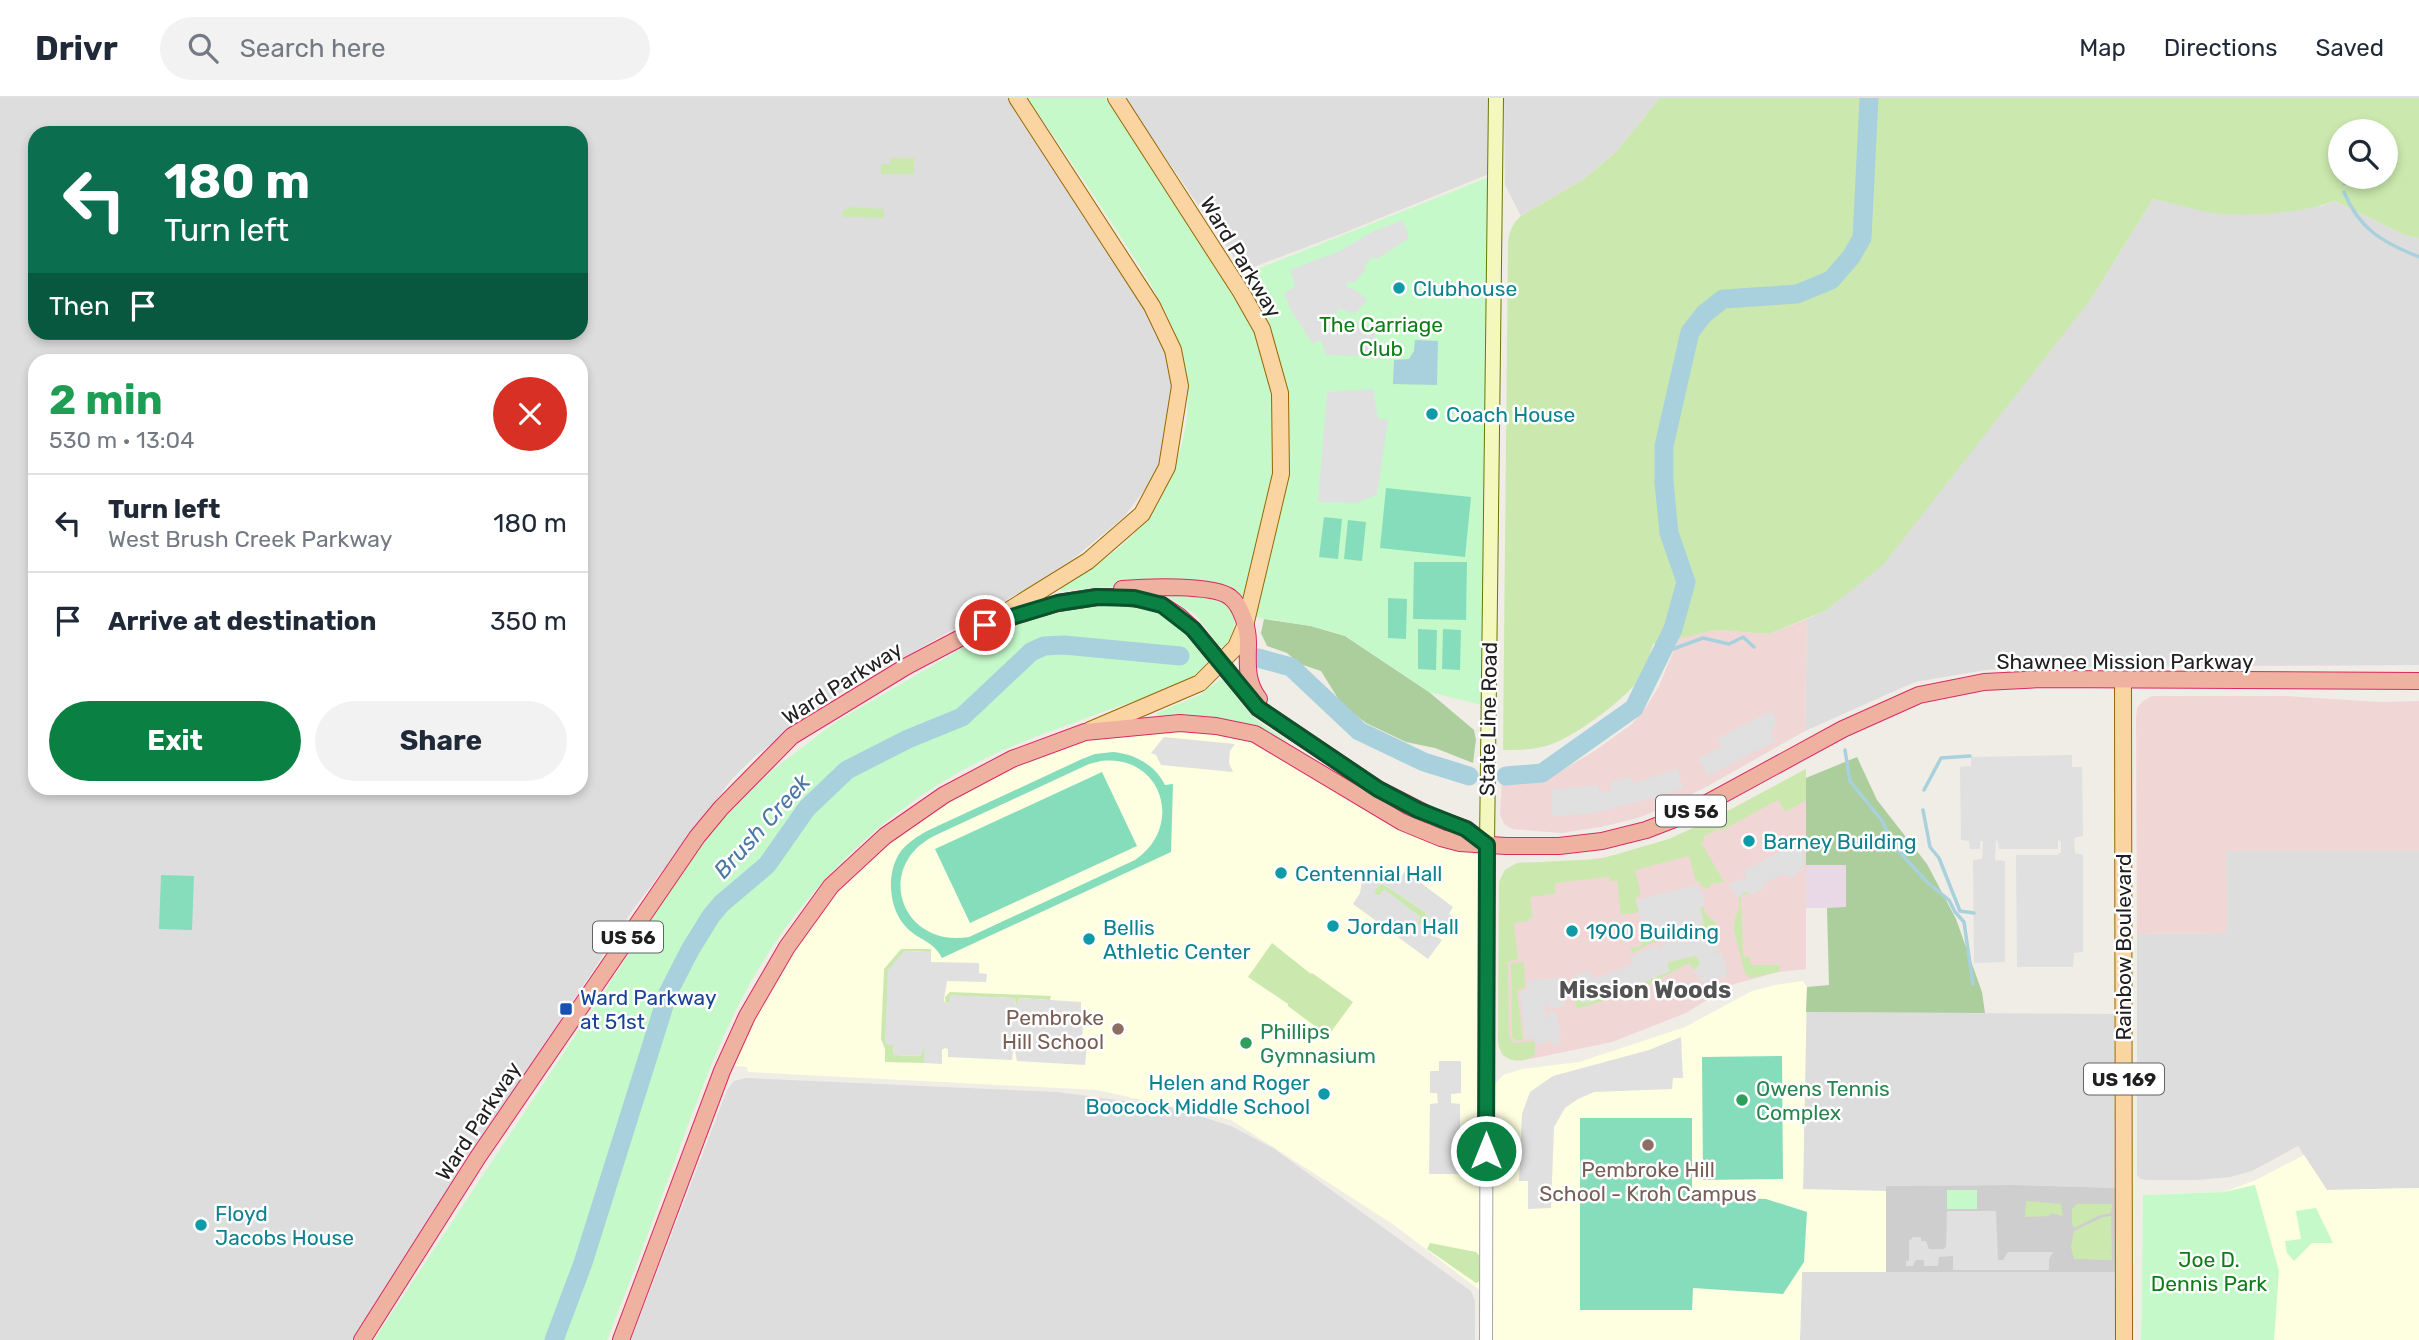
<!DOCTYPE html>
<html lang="en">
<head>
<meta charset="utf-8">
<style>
  body { margin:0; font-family:Rubik,sans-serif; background:#f2f2f3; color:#1f2937; height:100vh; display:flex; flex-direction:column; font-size:26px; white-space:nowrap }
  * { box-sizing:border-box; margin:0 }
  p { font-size:23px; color:#747a83 }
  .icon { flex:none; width:38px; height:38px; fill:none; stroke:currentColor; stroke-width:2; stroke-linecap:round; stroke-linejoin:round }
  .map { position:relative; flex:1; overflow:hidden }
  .sheet { position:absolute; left:28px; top:256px; width:560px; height:441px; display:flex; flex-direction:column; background:#fff; border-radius:21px; box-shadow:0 4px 10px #0003 }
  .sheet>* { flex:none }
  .banner { position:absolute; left:28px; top:28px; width:560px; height:214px; border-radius:21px; box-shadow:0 4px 10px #0003; background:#0b6e4f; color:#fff; overflow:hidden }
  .controls { position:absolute; left:2328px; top:21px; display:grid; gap:14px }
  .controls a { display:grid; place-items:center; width:70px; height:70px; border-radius:50%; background:#fff; box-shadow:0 4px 10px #0003; font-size:35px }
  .pin { position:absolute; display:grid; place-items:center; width:60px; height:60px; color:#fff; margin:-30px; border:4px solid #fff; border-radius:50%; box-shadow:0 2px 7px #0007 }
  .me { position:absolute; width:77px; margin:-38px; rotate:0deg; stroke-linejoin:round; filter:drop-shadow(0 0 5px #0008) }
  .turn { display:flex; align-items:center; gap:24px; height:147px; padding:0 21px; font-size:32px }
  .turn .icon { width:91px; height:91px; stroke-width:2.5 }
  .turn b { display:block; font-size:49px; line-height:60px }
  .then { display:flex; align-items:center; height:66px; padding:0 21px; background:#0003; gap:14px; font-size:26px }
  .round { display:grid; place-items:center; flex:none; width:74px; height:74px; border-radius:37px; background:#f2f2f3 }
  .head { display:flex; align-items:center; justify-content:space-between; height:119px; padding:0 21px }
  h1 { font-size:42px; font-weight:700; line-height:52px; color:#1e9e55 }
  .button { display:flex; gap:14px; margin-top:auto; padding:14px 21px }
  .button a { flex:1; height:80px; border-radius:42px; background:#0b8043; color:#fff; font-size:28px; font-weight:700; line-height:80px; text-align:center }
  .button a+a { background:#f2f2f3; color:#1f2937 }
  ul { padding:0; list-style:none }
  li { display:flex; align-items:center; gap:21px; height:98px; padding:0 21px; border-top:2px solid #e0e1e3 }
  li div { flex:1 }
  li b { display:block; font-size:26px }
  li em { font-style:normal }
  header { display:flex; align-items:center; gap:42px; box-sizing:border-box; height:98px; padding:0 35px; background:#fff; border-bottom:2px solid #e0e1e3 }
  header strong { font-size:33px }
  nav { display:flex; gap:38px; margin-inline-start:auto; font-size:24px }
  .search { width:490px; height:63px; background:#f2f2f3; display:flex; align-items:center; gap:18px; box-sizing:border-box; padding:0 24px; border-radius:38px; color:#747a83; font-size:26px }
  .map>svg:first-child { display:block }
</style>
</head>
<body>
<header>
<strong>Drivr</strong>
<div class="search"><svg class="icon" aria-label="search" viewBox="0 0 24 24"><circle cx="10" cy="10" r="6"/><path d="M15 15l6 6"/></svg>Search here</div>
<nav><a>Map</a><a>Directions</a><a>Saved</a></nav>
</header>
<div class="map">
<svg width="2419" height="1242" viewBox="0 0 2419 1242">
  <rect width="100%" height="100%" fill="#f0ede6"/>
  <path fill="#dedddd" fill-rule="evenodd" d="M0,0H1009L1158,232L1168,256L1172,299L1161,359L1154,379L1124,419L1074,460L1024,492L908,557L861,581L828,603L754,659L732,681L632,813L352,1242H0ZM35,35H581V234H35ZM35,262H581V690H35Z
    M1125,0H1489V76L1341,136L1243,173Z
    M1504,0H1660L1615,55L1584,81L1521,118L1505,87Z
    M2153,101L2208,114L2322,108L2335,103L2407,138L2419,140V567L2025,569L1986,572L1915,584L1805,633L1807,521L1825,513L2091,201Z
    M2225,753H2419V1090L2327,1092L2298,1048L2252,1073L2230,1079L2197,1082H2147L2140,1081L2137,1077V836L2227,835Z
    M1806,914L2114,916L2115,1090L2014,1087L1887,1088L1886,1093L1803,1092Z
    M746,980L1057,994L1171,1009L1231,1028L1273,1050L1471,1193L1475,1203V1242H631L727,992L734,983Z
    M1802,1173L2115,1174L2116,1242H1800Z"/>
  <path fill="#f0d7d6" d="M1807,521L1805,633L1708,688L1668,708L1638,720L1601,729L1561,735L1512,731L1504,726L1500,717L1502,682L1537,680L1559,674L1596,652L1632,626L1646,609L1659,588L1679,540L1717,532L1769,536Z
    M2152,598H2286L2379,604L2419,603V753H2226L2227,835L2137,836L2136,620L2137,610L2143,603Z
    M1806,671V871L1778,874L1731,887L1686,915L1612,944L1530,961L1512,962L1502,957L1498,943L1499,784L1505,772L1517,765L1578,763L1614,758L1669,741L1711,722Z"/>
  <path fill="#e9d8e6" d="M1846,766V810H1806V767Z"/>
  <path fill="#fefee1" d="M1132,629L1255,636L1441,740L1481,759L1486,995L1494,992L1495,986L1503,977L1522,971L1579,964L1685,929L1752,893L1775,887L1803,883L1807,889L1803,1091L1886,1093V1174H1802L1800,1242H1486V1197L1394,1127L1231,1022L1097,992L748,974L747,969L734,968L735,959L787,849L885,738L1012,661Z
    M2304,1057L2327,1092L2419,1090V1242H2141L2143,1097L2224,1094L2256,1082Z"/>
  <path fill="#cecece" d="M2014,1087L2115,1090V1174H1886V1088Z"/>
  <path fill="#cbe9ae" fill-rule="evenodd" d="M1660,0H2419V140L2407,138L2335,103C2300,116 2243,120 2206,114C2188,110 2171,105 2153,101L2091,201L1883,467L1825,513L1769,536L1717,532L1653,546C1650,554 1648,564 1645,572C1634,596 1577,637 1552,646C1536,652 1520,652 1503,652L1508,144C1510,132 1512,126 1521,118L1584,81L1615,55ZM2385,33V79H2340V33Z
    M890,60H914V76H881V66H890Z
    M852,109L884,111V120L843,119V112Z
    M1806,671V702L1785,714L1778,702L1721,733L1719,730L1703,739L1705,742L1701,744L1724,784L1711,786L1708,791L1701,788L1699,783L1696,784L1689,758L1635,772L1641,798L1635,800L1639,814L1621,817L1617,783H1610L1609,779L1555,785V796L1530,799L1533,820H1529V823L1514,825L1518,861L1508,864L1509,937L1513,945L1535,943V957C1520,968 1499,963 1498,943L1499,784L1505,772L1517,765L1600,761L1669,741L1711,722Z
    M1382,785L1425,814L1427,818L1425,826H1417L1420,819L1384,792L1379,798L1375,797V791Z
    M1746,793L1748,796L1741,797L1743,858L1750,859L1751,867H1781L1778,874L1751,880L1745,875L1734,833V824L1740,806L1738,800Z
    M1700,809H1703L1706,816L1717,826L1714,829L1651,845L1633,855L1630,850L1642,848L1639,832L1643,830L1646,840L1704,826Z
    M1272,845L1311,876L1312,875L1353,904L1328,938L1288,908V906L1248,879Z
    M901,851H931V854L904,853L893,946L894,957L921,958L922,949H925L924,965L885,964V951L881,941L884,871Z
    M1695,858L1700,864L1699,869L1694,872L1689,865L1639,892L1577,911L1574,898H1580L1582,905L1632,890L1670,873L1667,866L1669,864Z
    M1524,864L1525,890L1517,892L1523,942L1517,943L1512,938L1511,865Z
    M950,894L1051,898L1050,902L1019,900L1016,910L1015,900L950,898V904L946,906L945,899Z
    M2026,1103L2061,1106L2063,1118L2051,1115L2049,1118L2025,1119Z
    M2077,1106H2112L2111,1115L2100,1117L2074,1130L2072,1126V1111Z
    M2111,1118L2112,1162L2074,1161L2071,1149L2074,1133L2103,1119Z
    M1430,1145L1476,1154L1479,1157L1480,1183L1476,1185L1427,1151Z"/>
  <path fill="#abce9c" d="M1264,521L1311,528L1345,538L1429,594L1474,632L1476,642L1473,665L1435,650L1406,644L1366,625L1342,607L1321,573L1300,566L1287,555L1267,548L1261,535Z
    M1857,659L1877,702L1927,766L1956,821L1982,894L1985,915L1806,914L1807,889L1829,887L1827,810L1846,809V767H1806V680Z"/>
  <path fill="#c5f9c9" d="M1027,0H1106C1132,38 1157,76 1183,115C1232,187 1271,240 1274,331C1277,389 1257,448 1242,503L1128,487L1061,493L1059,490C1079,477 1102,464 1121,448C1144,429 1161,402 1172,375C1212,277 1169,213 1117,133C1088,88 1058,44 1027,0Z
    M1489,79L1482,607L1429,594L1345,538L1311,528L1254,519L1289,355L1288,318L1273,244L1245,176Z
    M1164,496H1213L1232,508C1237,526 1234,533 1225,549L1219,548L1196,517Z
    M1107,503C1161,512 1180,515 1210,565C1182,591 1141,601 1105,613C1057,631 1008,647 963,672C867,725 788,809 739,906C707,969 685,1037 660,1103C643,1150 625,1196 607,1242H374L701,747L729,714L774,671L837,623L997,530L1044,514Z
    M1220,582L1224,583L1255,621L1286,642L1285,644L1257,631L1218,621L1156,617L1157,615L1200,597Z
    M2255,1087L2279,1173L2274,1242H2141L2143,1097L2224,1094Z
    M1947,1092H1977V1111H1947Z
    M2316,1110L2333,1145H2312L2294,1163L2287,1155L2285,1143L2301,1141L2296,1113Z"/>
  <path fill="#86ddbc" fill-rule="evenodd" d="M1386,390L1471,399L1465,459L1380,450Z
    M1324,419L1342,421L1338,461L1319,459Z
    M1348,422L1366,424L1362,463L1344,461Z
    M1414,464H1467L1466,522L1413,521Z
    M1388,500L1407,501L1406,541L1388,540Z
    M1418,531L1437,532L1436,572L1418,571Z
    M1443,531L1461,532L1460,572L1442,571Z
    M1113,654C1135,656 1155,667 1165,687L1173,686L1171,754L942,860C933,842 919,843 906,829C889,811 886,777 899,756C906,745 918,738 929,732L1082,661L1095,656ZM1101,663C1162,656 1185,728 1135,762L969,839C900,850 873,767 936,737L1089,666Z
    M1102,674L1137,748L970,825L935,751Z
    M161,777L194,778L192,832L159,831Z
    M1782,958L1783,1081L1703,1082L1702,959Z
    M1580,1020H1692V1098L1766,1101L1807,1114L1804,1164L1783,1196L1693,1190L1692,1212H1580Z"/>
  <path fill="#e0e0e0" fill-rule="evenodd" d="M1403,122L1409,140L1377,161L1373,159L1364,168L1366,171L1355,184L1346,185L1347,189L1356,192L1367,202L1355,216L1340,211L1334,216L1342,222L1356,223L1357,227L1375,226V243L1371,254L1357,258L1326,257L1321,242L1313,246L1292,214L1284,195L1295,189L1290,172L1338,154L1374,133Z
    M1373,291L1378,321L1388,322L1377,397L1357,405L1318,404L1327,294Z
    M1771,613L1777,623L1771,635L1775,643L1708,678L1698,661L1722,648L1718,640Z
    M1164,639L1235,646L1230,653L1229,665L1233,674L1161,667L1156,657L1151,655Z
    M2072,657V669H2082L2083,738L2074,740L2075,755L2083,757V854L2074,855L2073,869H2017L2016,757H2057L2061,754V743L2058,742V751H1999L1998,744L1996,742L1995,762L2005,763V864L1974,865L1973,762L1982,761L1983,743H1980V751H1970L1969,743L1961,742L1960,669L1971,668V659Z
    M1677,671L1683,690L1667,696L1590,716L1552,718V692L1597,687L1599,694L1611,692L1610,684L1631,679L1634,685Z
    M1799,745L1803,747V773H1796V780L1780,777L1765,785V789L1753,796H1748L1746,793L1738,800L1728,786L1746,780L1744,773L1793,746Z
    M1405,773L1453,809L1449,816L1457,822L1446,838L1435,833V838L1442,842L1428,861L1353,806L1360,795L1362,783L1367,778L1384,775L1399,782ZM1382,785L1425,814L1427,818L1426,825L1417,826L1420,819L1384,791L1379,798L1376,797L1375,791Z
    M1697,787L1700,795L1705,797L1703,809H1700L1704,826L1646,840L1636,802Z
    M1708,833L1710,839L1716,838L1719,852L1714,853V856L1722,855L1728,878L1702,885L1694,872L1700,867L1698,859L1694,858L1669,864L1667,866L1670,873L1608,899L1582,905L1579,897L1567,899L1564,901L1565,908L1549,911L1547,904H1545L1546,922H1548L1547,915L1555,914L1561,936L1559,937L1561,945L1553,947L1550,938L1549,944L1536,946L1533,940L1525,941L1520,894L1528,892L1527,883L1563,879L1565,887H1571L1577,885L1575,877L1589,873L1593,881L1633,866L1631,859L1656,847L1662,853L1661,846Z
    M904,853L931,854V864L979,865V875L987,876L986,884L947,883L944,902L946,906L949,905L950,897L1015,900L1016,910L1019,900L1081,904V912L1084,914L1082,942L1087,946L1085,967L1017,963L1015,953L1013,954L1012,962L948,959V951L945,950L942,952V966L924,965V948L921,958L894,957L893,947L885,946L888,872Z
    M1681,939L1683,980H1673L1672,991L1594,994L1578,1001L1565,1010L1554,1029L1551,1110L1528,1111V1083H1519L1522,1016L1530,994L1553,978L1649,952Z
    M1439,963H1461V995L1451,996V1005L1460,1006V1076H1429L1430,1006L1438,1005L1437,995H1430V973H1439Z
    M1947,1113H1996L1998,1162H2003L2008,1154H2053L2049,1161V1172H1953V1158L1939,1159L1938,1168H1924V1162H1916L1913,1168H1906V1163H1909V1142L1912,1141V1139H1921V1143H1926L1929,1151H1943L1946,1149Z"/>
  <path fill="#a8d1dd" d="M1415,242L1438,243L1437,287L1393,286L1394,262L1409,261L1414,253Z"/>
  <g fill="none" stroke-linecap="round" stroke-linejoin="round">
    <path stroke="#a8d1dd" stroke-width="3.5" d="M2346,33L2347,29
      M2344,86V79
      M2344,94C2359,131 2382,144 2419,159
      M1662,555L1703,540L1729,546L1743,539L1754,549
      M1845,652L1850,683L1883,724L1892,746L1928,785L1949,802L1955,814L1964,824L1973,886
      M1924,692L1941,660L1970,658
      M1923,712L1930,749L1939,760L1960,813L1974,815"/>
    <path stroke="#a8d1dd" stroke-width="19" d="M1258,560L1291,569L1359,633L1424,664L1469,678
      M1506,678L1542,675L1634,610L1673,531L1686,484L1669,435L1664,384V348L1690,234L1704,216L1723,201L1797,196L1831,182L1851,159L1862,140L1869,0
      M554,1242L583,1165L668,895L690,852L711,818L721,806L767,767L807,710L847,672L908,641L962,619L1031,554L1044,548L1064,547L1180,558"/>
    <defs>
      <path id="tertiary" d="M1486,1242L1487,747"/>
      <path id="secondary" d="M1487,747L1496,0"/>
      <path id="primary" d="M993,522L1088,463L1142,416L1167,369L1180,288L1173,252L1152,208L1017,0
        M2123,583L2124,1242
        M1090,632L1200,585L1236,549L1245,528L1281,376L1280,295L1262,231L1241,194L1116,0"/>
      <path id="trunk" d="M1122,491C1145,489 1213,486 1230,499C1241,507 1248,530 1248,544C1248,564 1245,583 1259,601
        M362,1242L478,1059L697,739L721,710L792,638L907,568L985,527L1058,505L1097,499H1119L1148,502L1162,507L1179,518L1193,531L1258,610L1378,691L1433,719L1466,731L1487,747
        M621,1242L722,973L747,918L787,849L831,788L885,738L944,697L1012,661L1085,634L1180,625L1216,628L1255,636L1402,724L1441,740L1460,745L1506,748H1559L1602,743L1646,732L1685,717L1843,631L1919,597L1984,584L2042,581L2419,583"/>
    </defs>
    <use href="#tertiary" stroke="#a7a7a7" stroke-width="14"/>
    <use href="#secondary" stroke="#6a7607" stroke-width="16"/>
    <use href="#primary" stroke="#986703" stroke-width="18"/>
    <use href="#trunk" stroke="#d82a65" stroke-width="18"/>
    <use href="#tertiary" stroke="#fff" stroke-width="12"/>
    <use href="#secondary" stroke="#f5f8bc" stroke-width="14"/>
    <use href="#primary" stroke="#fad4a1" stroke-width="16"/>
    <use href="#trunk" stroke="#f0b2a0" stroke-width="16"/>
  </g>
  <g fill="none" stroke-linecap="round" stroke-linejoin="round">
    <defs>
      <path id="route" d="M985,527L1058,505L1097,499L1134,500L1162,507L1193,531L1258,610L1378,691L1418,712L1466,731L1487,747L1486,1053"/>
    </defs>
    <use href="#route" stroke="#07532c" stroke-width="18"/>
    <use href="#route" stroke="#0b8043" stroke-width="12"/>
  </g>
  <g fill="#0f9aa8" stroke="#fff" stroke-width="2.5">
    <circle cx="1399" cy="190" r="7"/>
    <circle cx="1432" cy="316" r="7"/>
    <circle cx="1749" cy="743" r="7"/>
    <circle cx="1281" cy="775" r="7"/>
    <circle cx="1333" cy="828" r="7"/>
    <circle cx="1572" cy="833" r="7"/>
    <circle cx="1089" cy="841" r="7"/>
    <circle cx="1324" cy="996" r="7"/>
    <circle cx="201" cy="1127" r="7"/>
  </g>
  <rect fill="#1a4fb4" stroke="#fff" stroke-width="2.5" x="559" y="904" width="14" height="14" rx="3.5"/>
  <g fill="#8d6e63" stroke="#fff" stroke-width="2.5">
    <circle cx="1118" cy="931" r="7"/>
    <circle cx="1648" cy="1047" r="7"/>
  </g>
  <g fill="#2e9e5b" stroke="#fff" stroke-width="2.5">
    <circle cx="1246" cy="945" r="7"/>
    <circle cx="1742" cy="1002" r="7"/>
  </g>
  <g text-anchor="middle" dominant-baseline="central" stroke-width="5" stroke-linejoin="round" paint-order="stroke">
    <g fill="#fff" stroke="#636363" stroke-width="2">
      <rect x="1656" y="697.5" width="70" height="31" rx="5"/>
      <rect x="593" y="823.5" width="70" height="31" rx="5"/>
      <rect x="2084" y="965.5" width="80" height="31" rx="5"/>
    </g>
    <g font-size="19" font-weight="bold" fill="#202020">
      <text x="1691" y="713">US 56</text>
      <text x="628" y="839">US 56</text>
      <text x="2124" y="981">US 169</text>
    </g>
    <g font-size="21" fill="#202020" stroke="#fff">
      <text transform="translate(1241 159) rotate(59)">Ward Parkway</text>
      <text x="2125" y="563">Shawnee Mission Parkway</text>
      <text transform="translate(842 585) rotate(-32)">Ward Parkway</text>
      <text transform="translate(1488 621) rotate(-89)">State Line Road</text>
      <text transform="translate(2123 849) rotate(-90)">Rainbow Boulevard</text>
      <text transform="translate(478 1023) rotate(-57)">Ward Parkway</text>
    </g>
    <g font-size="21" fill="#0d838f" stroke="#fff" text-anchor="start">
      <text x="1413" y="190">Clubhouse</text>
      <text x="1446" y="316">Coach House</text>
      <text x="1763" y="743">Barney Building</text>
      <text x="1295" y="775">Centennial Hall</text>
      <text x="1347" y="828">Jordan Hall</text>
      <text x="1103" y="829">Bellis<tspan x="1103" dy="24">Athletic Center</tspan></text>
      <text x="1586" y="833">1900 Building</text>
      <text x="1310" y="984" text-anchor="end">Helen and Roger<tspan x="1310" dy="24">Boocock Middle School</tspan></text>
      <text x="215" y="1115">Floyd<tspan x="215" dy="24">Jacobs House</tspan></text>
    </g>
    <g font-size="21" fill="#0e7d18" stroke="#fff">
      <text x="1381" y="226">The Carriage<tspan x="1381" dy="24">Club</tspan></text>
      <text x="2209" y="1161">Joe D.<tspan x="2209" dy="24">Dennis Park</tspan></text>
    </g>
    <g font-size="21" fill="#164399" stroke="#fff" text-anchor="start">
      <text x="580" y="899">Ward Parkway<tspan x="580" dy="24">at 51st</tspan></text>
    </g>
    <g font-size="21" fill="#785e54" stroke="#fff" text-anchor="end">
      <text x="1104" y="919">Pembroke<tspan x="1104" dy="24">Hill School</tspan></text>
      <text x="1648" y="1071" text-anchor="middle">Pembroke Hill<tspan x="1648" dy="24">School - Kroh Campus</tspan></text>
    </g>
    <g font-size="21" fill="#27864d" stroke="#fff" text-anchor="start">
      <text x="1260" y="933">Phillips<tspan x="1260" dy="24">Gymnasium</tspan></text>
      <text x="1756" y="990">Owens Tennis<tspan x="1756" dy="24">Complex</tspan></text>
    </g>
    <g font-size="23" font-style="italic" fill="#4a78a6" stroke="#fff">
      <text transform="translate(762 728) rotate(-48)">Brush Creek</text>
    </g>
    <g font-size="24" font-weight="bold" fill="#535353" stroke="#fff">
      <text x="1645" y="892">Mission Woods</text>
    </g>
  </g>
</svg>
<div class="controls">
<a><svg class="icon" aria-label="search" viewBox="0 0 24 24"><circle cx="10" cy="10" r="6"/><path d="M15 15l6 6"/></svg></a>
</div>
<div class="pin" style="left:985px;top:527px;background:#d93025"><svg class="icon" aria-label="arrive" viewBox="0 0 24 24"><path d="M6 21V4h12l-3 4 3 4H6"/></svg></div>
<svg class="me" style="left:1486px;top:1053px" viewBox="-20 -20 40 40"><circle r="17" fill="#0b8043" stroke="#fff" stroke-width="3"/><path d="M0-11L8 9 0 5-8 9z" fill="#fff"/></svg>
<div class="banner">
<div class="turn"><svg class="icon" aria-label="left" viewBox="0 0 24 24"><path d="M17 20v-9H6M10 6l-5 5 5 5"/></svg><div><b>180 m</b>Turn left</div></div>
<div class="then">Then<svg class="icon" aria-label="arrive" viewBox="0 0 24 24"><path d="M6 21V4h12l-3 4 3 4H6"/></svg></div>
</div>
<section class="sheet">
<div class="head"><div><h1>2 min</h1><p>530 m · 13:04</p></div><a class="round" style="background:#d93025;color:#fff"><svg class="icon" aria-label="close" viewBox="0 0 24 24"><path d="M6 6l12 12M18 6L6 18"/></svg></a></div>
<ul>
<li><svg class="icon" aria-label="left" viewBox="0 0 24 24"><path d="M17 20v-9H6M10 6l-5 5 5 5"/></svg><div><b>Turn left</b><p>West Brush Creek Parkway</p></div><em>180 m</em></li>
<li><svg class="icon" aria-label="arrive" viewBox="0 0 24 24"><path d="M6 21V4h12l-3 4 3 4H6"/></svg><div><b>Arrive at destination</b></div><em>350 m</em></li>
</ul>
<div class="button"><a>Exit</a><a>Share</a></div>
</section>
</div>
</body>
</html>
